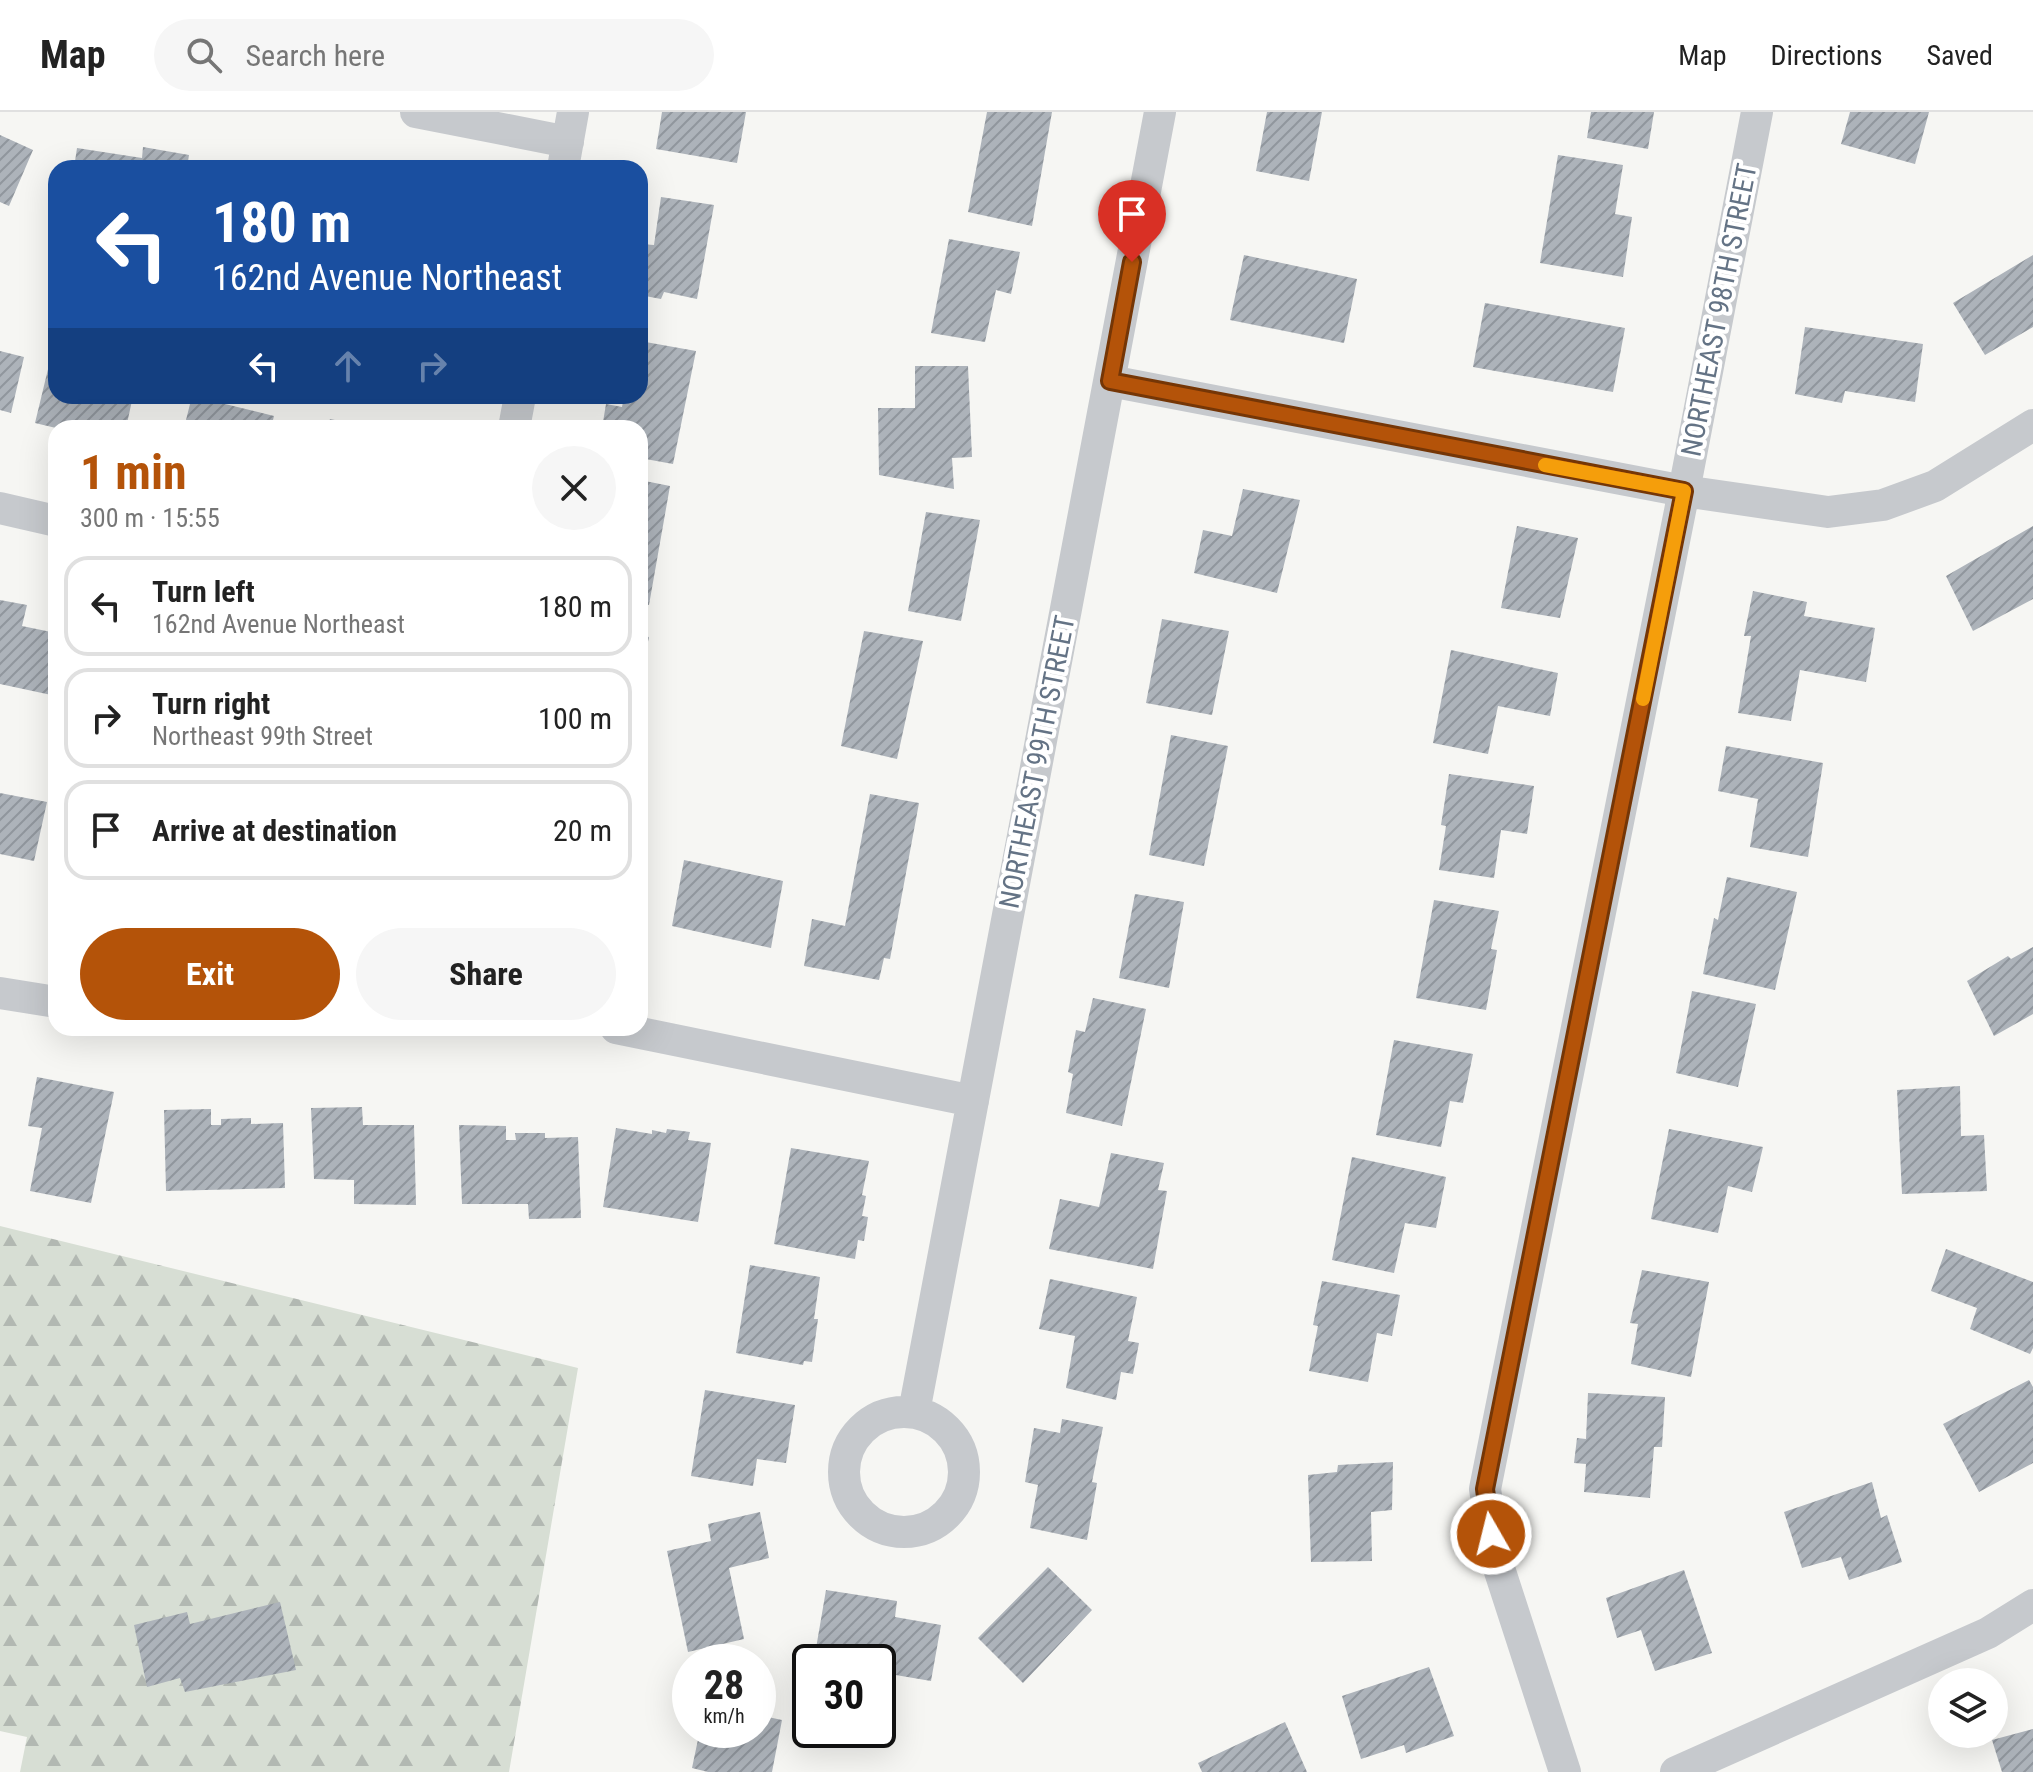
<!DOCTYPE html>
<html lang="en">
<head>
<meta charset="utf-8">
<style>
  body { margin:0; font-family:"Roboto Condensed",sans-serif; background:#f6f6f6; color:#222; height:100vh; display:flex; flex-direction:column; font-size:30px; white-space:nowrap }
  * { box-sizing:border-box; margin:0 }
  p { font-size:26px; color:#767676 }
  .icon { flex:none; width:44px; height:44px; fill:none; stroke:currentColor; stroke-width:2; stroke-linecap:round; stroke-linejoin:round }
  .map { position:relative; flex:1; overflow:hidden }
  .sheet { position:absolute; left:48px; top:308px; width:600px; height:616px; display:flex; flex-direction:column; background:#fff; border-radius:24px; box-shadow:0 8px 32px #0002 }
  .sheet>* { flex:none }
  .hud { position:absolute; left:48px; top:48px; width:600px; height:244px; border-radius:24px; box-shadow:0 8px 32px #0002; background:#1a4fa0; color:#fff; overflow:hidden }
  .fabs { position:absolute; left:1928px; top:1556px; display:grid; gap:16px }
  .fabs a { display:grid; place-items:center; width:80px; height:80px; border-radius:50%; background:#fff; box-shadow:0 8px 32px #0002; font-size:40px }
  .speed { position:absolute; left:672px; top:1532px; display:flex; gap:16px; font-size:40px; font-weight:700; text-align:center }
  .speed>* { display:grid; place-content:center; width:104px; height:104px; border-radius:50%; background:#fff; box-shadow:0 8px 32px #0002; line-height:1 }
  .speed small { font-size:20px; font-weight:400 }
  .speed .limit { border:4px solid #111; border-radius:12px; background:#fff; color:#111 }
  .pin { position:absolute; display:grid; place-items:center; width:68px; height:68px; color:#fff; margin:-82px -34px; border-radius:50% 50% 50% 0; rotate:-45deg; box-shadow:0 0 8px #0007 }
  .pin .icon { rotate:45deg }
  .me { position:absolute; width:88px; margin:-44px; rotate:352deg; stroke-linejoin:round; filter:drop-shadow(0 0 6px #0008) }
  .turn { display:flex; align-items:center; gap:28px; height:168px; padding:0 32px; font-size:36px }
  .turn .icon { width:104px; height:104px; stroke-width:2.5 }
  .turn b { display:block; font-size:56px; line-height:68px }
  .lanes { display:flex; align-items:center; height:76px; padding:0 32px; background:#0003; justify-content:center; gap:40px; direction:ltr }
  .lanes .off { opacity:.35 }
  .round { display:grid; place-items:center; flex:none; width:84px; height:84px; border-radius:42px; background:#f6f6f6 }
  .headline { display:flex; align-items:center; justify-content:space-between; height:136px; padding:0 32px }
  h1 { font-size:48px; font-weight:700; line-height:60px; color:#b45309 }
  .action { display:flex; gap:16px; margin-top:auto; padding:16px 32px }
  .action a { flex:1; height:92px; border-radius:48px; background:#b45309; color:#fff; font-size:32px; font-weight:700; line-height:92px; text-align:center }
  .action a+a { background:#f6f6f6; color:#222 }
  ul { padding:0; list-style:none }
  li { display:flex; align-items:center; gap:24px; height:100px; margin:0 16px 12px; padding:0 16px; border:4px solid #e0e0e0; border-radius:24px }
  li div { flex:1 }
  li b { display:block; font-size:30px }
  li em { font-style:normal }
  header { display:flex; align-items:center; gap:48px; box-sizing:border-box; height:112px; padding:0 40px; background:#fff; border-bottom:2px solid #e0e0e0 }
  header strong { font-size:38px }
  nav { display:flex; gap:44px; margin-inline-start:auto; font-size:28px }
  .search { width:560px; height:72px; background:#f6f6f6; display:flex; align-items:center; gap:20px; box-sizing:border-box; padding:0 28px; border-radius:44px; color:#767676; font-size:30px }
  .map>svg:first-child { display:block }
</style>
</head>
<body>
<header>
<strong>Map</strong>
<div class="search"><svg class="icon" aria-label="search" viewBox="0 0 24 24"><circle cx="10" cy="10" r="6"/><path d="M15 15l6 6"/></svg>Search here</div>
<nav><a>Map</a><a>Directions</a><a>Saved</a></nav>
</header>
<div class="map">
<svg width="2033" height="1660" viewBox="0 0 2033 1660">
  <defs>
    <pattern id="forest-firs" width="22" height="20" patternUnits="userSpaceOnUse" patternTransform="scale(2)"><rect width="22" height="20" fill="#d7ded4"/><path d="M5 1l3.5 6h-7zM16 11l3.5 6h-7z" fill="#b2b8b2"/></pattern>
    <pattern id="building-hatch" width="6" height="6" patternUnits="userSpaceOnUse" patternTransform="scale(2)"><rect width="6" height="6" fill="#adb3ba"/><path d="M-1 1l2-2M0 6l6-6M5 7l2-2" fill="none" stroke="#90969d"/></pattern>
  </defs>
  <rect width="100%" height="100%" fill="#f6f6f3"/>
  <path fill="url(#forest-firs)" d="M0,1114L578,1256L509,1660H20L27,1625L0,1619Z"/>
  <path fill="url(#building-hatch)" d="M662,0H746L737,51L656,37Z
    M987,0H1052L1032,114L968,100Z
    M1267,0H1322L1309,69L1256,59Z
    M1591,0H1654L1648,37L1587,26Z
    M1850,0H1929L1915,52L1841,32Z
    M0,23L33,38L9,94L0,90Z
    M143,35L189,43L187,56H74L77,36L142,46Z
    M1558,43L1623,53L1615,102L1632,105L1623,165L1540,151Z
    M209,48L245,54V56H207Z
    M661,85L714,93L697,187L664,180L661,187L640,183V132L654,133Z
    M949,127L1020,140L1011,182L996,178L985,230L931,221Z
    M1244,143L1357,167L1344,231L1230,208Z
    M2033,143V215L1985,243L1953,191Z
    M1485,191L1625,216L1613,280L1473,255Z
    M1805,215L1923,232L1915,290L1845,279L1842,291L1795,282Z
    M640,229L696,239L673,352L640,346V316H602L606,292L622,295L624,284H640Z
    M0,239L24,245L11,301L0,298Z
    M49,253L56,254V284H133L126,316H56L35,311Z
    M915,254H968L972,345L952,346L954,377L879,363L878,296H915Z
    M192,284L274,304L271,316H169L171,308L185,312Z
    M330,307L369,315V316H308L309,310L328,314Z
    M640,368L670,374L649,493L640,492Z
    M1243,377L1300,388L1277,481L1194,461L1203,418L1232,424Z
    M926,400L980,408L961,509L908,499Z
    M1517,414L1578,426L1560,506L1501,496Z
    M2033,414V487L1973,519L1946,464Z
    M1753,479L1807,490L1804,504L1875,516L1866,570L1800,558L1791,609L1738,601L1751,524H1744Z
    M0,488L27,493L22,514L56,521V584L0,572Z
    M1162,507L1229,519L1212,603L1146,591Z
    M864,519L923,529L897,647L841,634Z
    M640,523L649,525L641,563H640Z
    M1451,538L1558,561L1550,604L1498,594L1488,642L1433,631Z
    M1171,623L1228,634L1204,754L1149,743Z
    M1726,634L1823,651L1808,745L1750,735L1758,687L1718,679Z
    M1449,662L1534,674L1527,722L1501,718L1494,766L1439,758L1446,714L1441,713Z
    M0,681L47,690L34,749L0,742Z
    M870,682L919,691L890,847L884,846L879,868L804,854L812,807L845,814Z
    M640,744L646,745L642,773H640Z
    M684,748L783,769L771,836L672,814Z
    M1727,765L1797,780L1775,878L1703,862L1714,806L1718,808Z
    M1135,782L1184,790L1169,876L1119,866Z
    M1434,788L1499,799L1491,837L1497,838L1486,898L1416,886Z
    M2033,835V902L1994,924L1967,869L2008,844L2011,847Z
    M1692,879L1756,892L1738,975L1676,961Z
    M1093,886L1146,897L1122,1014L1066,1001L1073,962L1068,960L1076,918L1085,920Z
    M1394,928L1473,942L1463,991L1450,989L1441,1035L1376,1023Z
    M37,965L114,980L91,1091L30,1079L42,1016L28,1014Z
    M1960,974L1961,1024L1984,1023L1987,1079L1902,1082L1897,978Z
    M362,995L363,1013H414L416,1093L354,1092V1068L314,1067L311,996Z
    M211,997V1013H221V1007L251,1006V1012L283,1011L285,1076L166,1079L164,998Z
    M459,1013L506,1014V1028H516L515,1021H545V1026L578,1025L581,1106L529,1107L528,1092H462Z
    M616,1016L652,1022V1018L666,1021L667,1017L690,1020L688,1028L711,1031L698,1110L603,1095Z
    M1669,1017L1763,1035L1752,1080L1728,1074L1718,1121L1651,1107Z
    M791,1036L869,1049L862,1083L866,1084L862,1104L868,1105L864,1129L858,1128L855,1147L774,1132Z
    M1111,1041L1164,1051L1158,1078L1167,1079L1153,1157L1049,1137L1060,1087L1099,1095Z
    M1352,1045L1446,1065L1436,1116L1405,1111L1394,1161L1332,1148Z
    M1946,1137L2033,1170V1236L2030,1242L1970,1217L1977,1196L1931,1179Z
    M750,1153L820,1165L814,1207H818L812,1250L804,1249L803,1253L736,1241Z
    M1642,1158L1709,1170L1691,1265L1631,1252L1638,1212L1630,1211Z
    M1050,1167L1137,1185L1128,1229L1139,1231L1133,1262L1121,1260L1116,1288L1066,1276L1075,1224L1039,1217Z
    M1322,1169L1400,1183L1392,1224L1377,1221L1368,1270L1309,1259L1318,1214L1313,1213Z
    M2029,1268L2033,1275V1351L1979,1380L1943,1312Z
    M705,1278L795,1293L786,1351L757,1347L753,1374L691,1364Z
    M1588,1281L1665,1285L1662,1335H1654L1650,1386L1584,1380L1586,1352L1574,1351L1577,1326L1586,1327Z
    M1062,1307L1103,1315L1092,1370L1097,1371L1087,1428L1030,1416L1038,1373L1025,1370L1034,1316L1060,1321Z
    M1393,1350L1392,1398L1371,1400L1372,1449L1311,1450L1308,1363L1337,1360L1338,1353Z
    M1872,1370L1881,1406L1887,1403L1902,1450L1849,1468L1841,1445L1802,1456L1784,1400Z
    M760,1400L769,1446L729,1456L744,1527L688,1540L667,1439L711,1429L708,1412Z
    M1048,1455L1092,1498L1023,1571L978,1526Z
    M1684,1458L1712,1541L1655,1559L1641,1518L1617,1526L1606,1486Z
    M826,1478L897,1489L895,1505L941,1513L931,1569L878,1560V1550L814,1548Z
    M280,1490L296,1558L185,1580L180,1566L147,1575L134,1513L187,1500L190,1512Z
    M1429,1555L1454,1624L1406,1641L1404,1633L1361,1647L1342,1584Z
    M758,1603L782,1608L772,1660H708L692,1656L700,1618H758Z
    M1285,1610L1307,1660H1202L1198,1651Z
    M2033,1617V1660H2002L1992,1628Z"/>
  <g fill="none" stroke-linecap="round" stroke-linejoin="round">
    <path stroke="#c6c9cd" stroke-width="32" d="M416,0L568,30
      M563,56L573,0
      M1110,269L1684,379L1828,400L1883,393L1935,374L2033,313
      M514,316L520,284
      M0,396L56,409
      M0,881L56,890
      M616,916L973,989
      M914,1300L1160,0
      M844 1360a60 60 0 1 1 120 0a60 60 0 1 1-120 0Z
      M1565,1660L1495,1444L1485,1377L1684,379L1757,0
      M1676,1660L1988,1521L2033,1493"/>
  </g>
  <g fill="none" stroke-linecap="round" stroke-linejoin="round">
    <defs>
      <path id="route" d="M1132,150L1110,269L1684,379L1485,1377L1491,1422"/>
    </defs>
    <use href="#route" stroke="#753606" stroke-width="20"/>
    <use href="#route" stroke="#b45309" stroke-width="14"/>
    <path stroke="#f59e0b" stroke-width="14" d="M1545,353L1684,379L1643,587"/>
  </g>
  <g text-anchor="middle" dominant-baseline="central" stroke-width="8" stroke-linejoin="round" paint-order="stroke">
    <g font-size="28" fill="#647385" stroke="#fff">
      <text transform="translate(1719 198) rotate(-79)">NORTHEAST 98TH STREET</text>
      <text transform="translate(1037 650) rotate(-79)">NORTHEAST 99TH STREET</text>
    </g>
  </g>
</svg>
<div class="fabs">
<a><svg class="icon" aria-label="layers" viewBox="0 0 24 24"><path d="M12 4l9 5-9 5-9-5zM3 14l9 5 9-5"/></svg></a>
</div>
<div class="speed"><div>28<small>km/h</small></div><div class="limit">30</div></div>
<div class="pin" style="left:1132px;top:150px;background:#d93025"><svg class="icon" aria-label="arrive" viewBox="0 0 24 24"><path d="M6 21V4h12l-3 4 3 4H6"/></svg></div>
<svg class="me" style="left:1491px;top:1422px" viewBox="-20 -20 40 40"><circle r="17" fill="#b45309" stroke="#fff" stroke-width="3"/><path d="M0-11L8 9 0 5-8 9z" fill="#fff"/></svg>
<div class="hud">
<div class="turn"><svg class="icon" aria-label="left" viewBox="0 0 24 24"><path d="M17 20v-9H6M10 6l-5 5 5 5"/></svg><div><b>180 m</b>162nd Avenue Northeast</div></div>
<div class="lanes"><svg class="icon" aria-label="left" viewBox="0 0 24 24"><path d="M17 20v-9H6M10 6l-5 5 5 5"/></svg><svg class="icon off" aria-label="ahead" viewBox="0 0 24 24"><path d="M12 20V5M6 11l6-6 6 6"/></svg><svg class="icon off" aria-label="right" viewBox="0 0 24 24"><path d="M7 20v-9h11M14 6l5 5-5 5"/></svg></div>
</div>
<section class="sheet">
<div class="headline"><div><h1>1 min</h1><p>300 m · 15:55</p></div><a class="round"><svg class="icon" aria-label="close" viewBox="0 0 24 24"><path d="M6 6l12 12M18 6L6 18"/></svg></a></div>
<ul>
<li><svg class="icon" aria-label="left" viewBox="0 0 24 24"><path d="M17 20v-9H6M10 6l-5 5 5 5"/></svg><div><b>Turn left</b><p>162nd Avenue Northeast</p></div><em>180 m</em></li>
<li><svg class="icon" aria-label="right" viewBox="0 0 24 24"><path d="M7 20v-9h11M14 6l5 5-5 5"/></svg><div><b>Turn right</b><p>Northeast 99th Street</p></div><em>100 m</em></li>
<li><svg class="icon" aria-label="arrive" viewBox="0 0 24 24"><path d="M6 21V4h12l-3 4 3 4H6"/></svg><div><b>Arrive at destination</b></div><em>20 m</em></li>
</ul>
<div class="action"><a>Exit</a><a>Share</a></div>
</section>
</div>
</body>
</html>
